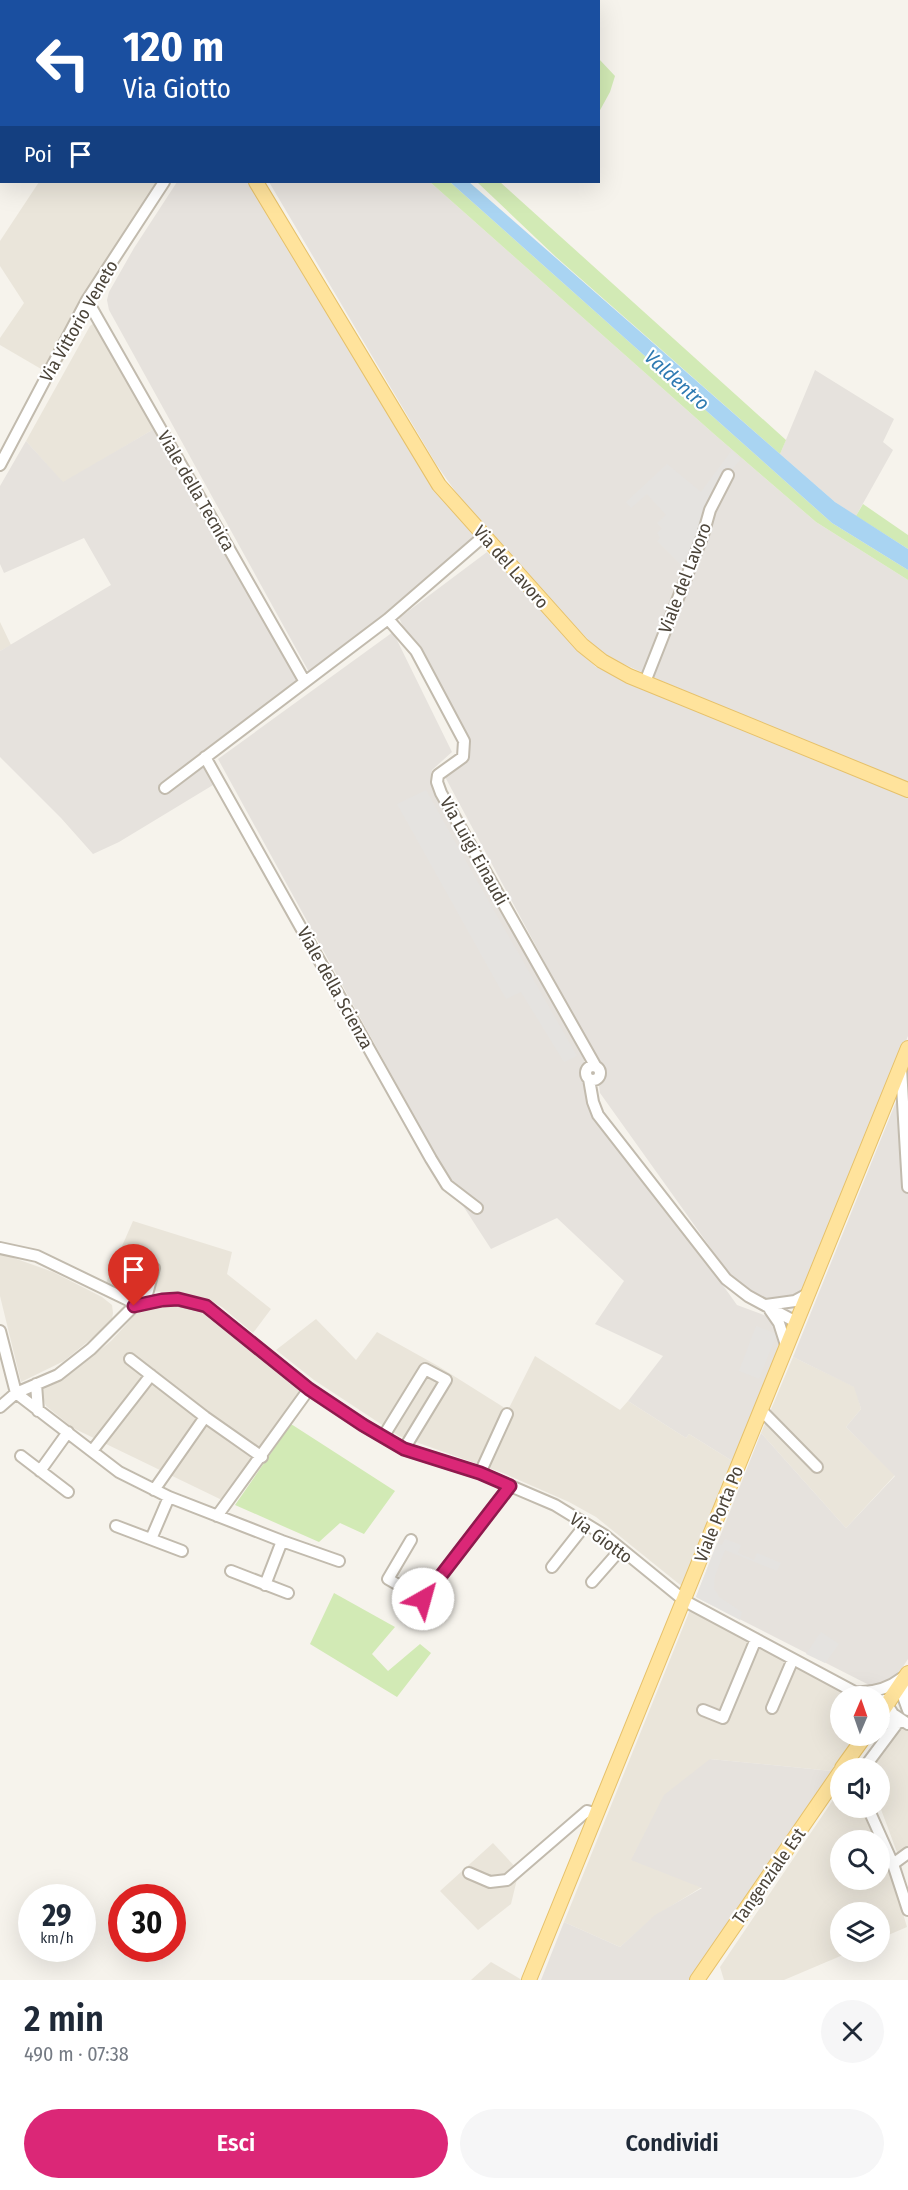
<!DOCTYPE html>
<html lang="it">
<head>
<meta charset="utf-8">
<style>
  body { margin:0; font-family:"Fira Sans Condensed",sans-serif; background:#f6f6f7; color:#1f2937; height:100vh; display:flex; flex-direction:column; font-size:22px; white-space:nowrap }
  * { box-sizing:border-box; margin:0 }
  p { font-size:20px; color:#747a83 }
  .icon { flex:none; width:33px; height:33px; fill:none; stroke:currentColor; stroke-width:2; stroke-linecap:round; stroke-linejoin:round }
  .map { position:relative; height:1980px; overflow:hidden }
  .side { display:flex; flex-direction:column; background:#fff; flex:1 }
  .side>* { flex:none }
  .guide { position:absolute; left:0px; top:0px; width:600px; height:183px; box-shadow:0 6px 24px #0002; background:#1a4fa0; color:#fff; overflow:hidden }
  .needle { width:39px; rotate:2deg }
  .fabs { position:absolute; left:830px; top:1686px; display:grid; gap:12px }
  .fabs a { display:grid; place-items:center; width:60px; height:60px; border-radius:50%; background:#fff; box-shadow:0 6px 24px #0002; font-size:30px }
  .speed { position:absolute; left:18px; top:1884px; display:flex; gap:12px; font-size:30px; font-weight:700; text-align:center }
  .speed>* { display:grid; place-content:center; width:78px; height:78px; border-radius:50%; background:#fff; box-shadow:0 6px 24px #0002; line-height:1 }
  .speed small { font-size:15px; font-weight:400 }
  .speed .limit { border:9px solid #d22; background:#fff; color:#111 }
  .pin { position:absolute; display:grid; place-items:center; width:51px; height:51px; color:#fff; margin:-62px -26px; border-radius:50% 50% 50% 0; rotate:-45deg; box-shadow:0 0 6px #0007 }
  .pin .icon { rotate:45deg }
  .me { position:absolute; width:66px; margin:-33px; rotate:38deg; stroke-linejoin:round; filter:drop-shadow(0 0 4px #0008) }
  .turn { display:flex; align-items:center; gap:21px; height:126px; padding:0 24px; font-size:27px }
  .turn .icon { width:78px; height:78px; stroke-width:2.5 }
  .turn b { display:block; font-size:42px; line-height:51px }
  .then { display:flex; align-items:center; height:57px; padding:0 24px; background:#0003; gap:12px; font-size:22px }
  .round { display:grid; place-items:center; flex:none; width:63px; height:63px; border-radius:32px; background:#f6f6f7 }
  .summary { display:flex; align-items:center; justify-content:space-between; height:102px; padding:0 24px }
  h1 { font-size:36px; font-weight:600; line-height:45px }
  .primary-button { display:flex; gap:12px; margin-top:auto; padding:12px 24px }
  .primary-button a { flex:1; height:69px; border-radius:36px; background:#db2777; color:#fff; font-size:24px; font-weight:600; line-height:69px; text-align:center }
  .primary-button a+a { background:#f6f6f7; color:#1f2937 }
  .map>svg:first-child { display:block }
</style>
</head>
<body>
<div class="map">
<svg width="908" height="1980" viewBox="0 0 908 1980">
  <rect width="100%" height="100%" fill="#f6f3ec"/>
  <path fill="#eae5da" d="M345,0H482L344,2Z
    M39,182H160L48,373L0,345V338L24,303L0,266V241Z
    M95,322L159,426L63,483L26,441L90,326Z
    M0,622L11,645L0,651Z
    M133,1221L232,1252L227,1274L271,1309L253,1333L222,1307L204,1298L171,1292L123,1291L105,1285Z
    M0,1253L53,1272L102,1297L112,1305L113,1313L112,1319L102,1330L64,1361L21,1382L0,1296Z
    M149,1306H170L200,1311L215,1319L301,1388L224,1501L73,1428L46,1406L43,1399L41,1392L46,1386L71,1373L99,1351L111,1341L136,1314Z
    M316,1319L356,1360L377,1332L438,1366L508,1410L535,1356L620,1410L628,1401L686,1438L689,1434L734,1462L684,1588L596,1517L569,1502L503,1473L399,1436L314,1380L276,1350Z
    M793,1357L855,1387L861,1409L846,1427L895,1475L846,1528L761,1433Z
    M690,1610L802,1668L851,1696H840V1736H856L832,1771L710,1759L702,1887L655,1916L620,1947L564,1922Z
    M901,1720L908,1726V1857L901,1863L879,1804V1768H865Z
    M840,1792V1808H864L877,1840H840V1880H879V1846L892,1877L907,1927L879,1939V1912H840V1952H850L784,1980H724L720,1967L837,1794Z
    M493,1843L519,1871L511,1904L478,1930L440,1891Z
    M491,1962L522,1980H471Z"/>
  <path fill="#e6e2dd" d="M177,182H252L424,472L449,507L479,542L309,672L109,310L107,300L109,292L134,248Z
    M269,182H430L714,434L816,522L908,580V783L652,677L604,655L594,646L498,543L460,498L436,464Z
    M815,370L894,419L883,442L893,450L856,516L835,502L780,454Z
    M159,426L300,681L204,750L203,753L218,782L119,842L93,854L61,818L0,757V651L111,585L84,538L4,573L0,564V486L26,441L63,482Z
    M487,552L584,656L596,667L646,690L908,798V1036L805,1292L787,1305L745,1296L600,1093L595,1056L444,775L465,752L399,618Z
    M393,632L452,752L432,770L431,776L584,1060L589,1098L737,1305L791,1325L734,1462L689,1434L686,1438L628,1401L663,1356L595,1324L624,1281L557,1218L491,1249L445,1178V1172L218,759Z
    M908,1072V1659L893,1682L879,1690L696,1597L761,1433L846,1528L895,1476L846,1427L861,1409L854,1387L793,1357Z
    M710,1759L832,1771L691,1980H541L564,1922L620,1947L655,1915L702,1888L631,1860L664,1795Z"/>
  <path fill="#d2eab5" d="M599,59L615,76L610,92L599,112Z
    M430,182H450L832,523L908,570V580L816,522L714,434Z
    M477,182H500L786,440L780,454L556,257Z
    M863,504L908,535V549L856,516Z
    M291,1424L395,1491L364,1534L340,1523L319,1542L235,1505Z
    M334,1593L395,1627L372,1654L388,1671L420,1644L431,1653L397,1697L310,1644Z"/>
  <path fill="#e5e3e0" d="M732,450L741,459L727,475L687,571L657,541L660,538L657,533L662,528L657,523L666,515L647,494L631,508L626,502L667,464L701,492Z
    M426,790L476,879L577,1056L564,1062L521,992L506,999L397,804Z
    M756,1326L777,1334L759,1379L739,1371Z
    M725,1539L741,1545L738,1553L754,1560L757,1553L781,1563L777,1571L725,1550L715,1576L714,1588L719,1597L742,1612L740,1620L696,1597L717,1543L722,1545Z
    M821,1632L839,1644L825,1663L806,1654Z"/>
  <path fill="#a9d4f2" d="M450,182H469L835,502L908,549V570L832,523Z"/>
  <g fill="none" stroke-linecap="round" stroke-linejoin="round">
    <defs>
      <path id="minor" d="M378,0L380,2
        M327,2L329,0
        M87,300L305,682
        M0,465L87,300L164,182
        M388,619L416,651L464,741L463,757L438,775L437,782L441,793L596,1067
        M645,682L703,535L710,510L728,475
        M205,757L431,1159L447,1185L477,1208
        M165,788L388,619L484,536
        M586 1073a7 7 0 1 1 14 0a7 7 0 1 1-14 0Z
        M901,1068L908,1187
        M589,1079L593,1102L598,1115L726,1279L748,1296L796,1322
        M0,1248L37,1256L128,1300L134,1306
        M145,1302L154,1268
        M766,1305L795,1301L806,1295
        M770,1310L779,1323L786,1345
        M0,1331L16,1393L119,1472L169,1497L282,1541L339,1561
        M130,1359L205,1417L262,1457
        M36,1384L38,1411
        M0,1407L16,1393L58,1375L91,1349L134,1306L162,1300H178L206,1306L309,1389L363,1425L404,1449L480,1473L555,1505L604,1535L685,1601L862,1696
        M761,1410L817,1467
        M383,1437L425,1369L446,1380L404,1449
        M92,1451L151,1375
        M21,1456L68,1492
        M40,1471L68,1432
        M480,1473L507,1414
        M154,1490L205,1417
        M217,1516L309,1389
        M116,1526L182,1551
        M151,1539L169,1497
        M411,1540L388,1579L423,1599L510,1486
        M552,1567L586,1524
        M231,1571L288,1593
        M592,1582L621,1549
        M265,1585L282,1541
        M908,1678L904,1699L908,1710
        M856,1692C874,1693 888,1689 902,1678
        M884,1700L893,1714L908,1724
        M772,1708L793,1659
        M703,1710L723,1718L756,1639
        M879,1723L902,1722
        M864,1768L899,1721
        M868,1808L893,1864L908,1910
        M893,1864L908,1853
        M469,1873L490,1882L507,1880L587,1811L597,1814"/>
      <path id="major" d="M35,0L37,2
        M256,182L439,485L582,645L602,661L629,676L908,790
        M879,1716L908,1673
        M842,1768L865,1736
        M529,1980L908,1048
        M697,1980L840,1772"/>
    </defs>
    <use href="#minor" stroke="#c2bbae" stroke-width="14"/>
    <use href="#major" stroke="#e6c16a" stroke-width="16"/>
    <use href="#minor" stroke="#fff" stroke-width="10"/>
    <use href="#major" stroke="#ffe39c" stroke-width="14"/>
  </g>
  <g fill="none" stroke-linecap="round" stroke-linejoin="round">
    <defs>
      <path id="route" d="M134,1306L162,1300L178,1299L206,1306L309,1389L363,1425L404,1449L480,1473L510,1486L423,1599"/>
    </defs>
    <use href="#route" stroke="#8e194d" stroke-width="15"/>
    <use href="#route" stroke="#db2777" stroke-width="10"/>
  </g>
  <g text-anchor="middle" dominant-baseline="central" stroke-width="4.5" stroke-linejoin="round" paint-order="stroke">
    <g font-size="18" fill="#4b4439" stroke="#fff">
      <text transform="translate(79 321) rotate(-60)">Via Vittorio Veneto</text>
      <text transform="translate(196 491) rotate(60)">Viale della Tecnica</text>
      <text transform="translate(511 567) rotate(49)">Via del Lavoro</text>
      <text transform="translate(685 578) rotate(-69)">Viale del Lavoro</text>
      <text transform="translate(474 851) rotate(61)">Via Luigi Einaudi</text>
      <text transform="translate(335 988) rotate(61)">Viale della Scienza</text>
      <text transform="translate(719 1514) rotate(-68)">Viale Porta Po</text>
      <text transform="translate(601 1538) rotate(36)">Via Giotto</text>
      <text transform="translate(769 1876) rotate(-55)">Tangenziale Est</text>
    </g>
    <g font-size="20" font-style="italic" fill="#2e7ab2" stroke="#fff">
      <text transform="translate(677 380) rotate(42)">Valdentro</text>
    </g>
  </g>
</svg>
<div class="fabs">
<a><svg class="needle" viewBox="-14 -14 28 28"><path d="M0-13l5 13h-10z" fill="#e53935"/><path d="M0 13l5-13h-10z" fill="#747a83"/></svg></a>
<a><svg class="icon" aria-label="sound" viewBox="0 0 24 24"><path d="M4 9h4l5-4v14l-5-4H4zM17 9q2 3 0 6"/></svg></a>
<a><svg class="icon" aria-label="search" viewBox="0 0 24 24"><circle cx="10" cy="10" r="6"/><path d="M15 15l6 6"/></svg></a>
<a><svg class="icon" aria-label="layers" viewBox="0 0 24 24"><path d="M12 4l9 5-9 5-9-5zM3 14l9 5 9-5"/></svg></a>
</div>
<div class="speed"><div>29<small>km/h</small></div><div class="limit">30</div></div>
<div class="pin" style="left:134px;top:1306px;background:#d93025"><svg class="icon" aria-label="arrive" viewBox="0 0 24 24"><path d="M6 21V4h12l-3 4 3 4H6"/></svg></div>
<svg class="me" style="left:423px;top:1599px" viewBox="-20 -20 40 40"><circle r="19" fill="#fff"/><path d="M0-13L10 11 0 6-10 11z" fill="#db2777"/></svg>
<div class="guide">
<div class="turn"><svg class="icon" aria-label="left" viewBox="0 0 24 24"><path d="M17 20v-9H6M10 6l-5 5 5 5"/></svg><div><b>120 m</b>Via Giotto</div></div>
<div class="then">Poi<svg class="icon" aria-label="arrive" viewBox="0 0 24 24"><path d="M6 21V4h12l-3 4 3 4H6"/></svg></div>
</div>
</div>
<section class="side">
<div class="summary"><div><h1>2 min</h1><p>490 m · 07:38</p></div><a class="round"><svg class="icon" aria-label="close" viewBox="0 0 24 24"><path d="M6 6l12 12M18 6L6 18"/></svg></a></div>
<div class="primary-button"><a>Esci</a><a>Condividi</a></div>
</section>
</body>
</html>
